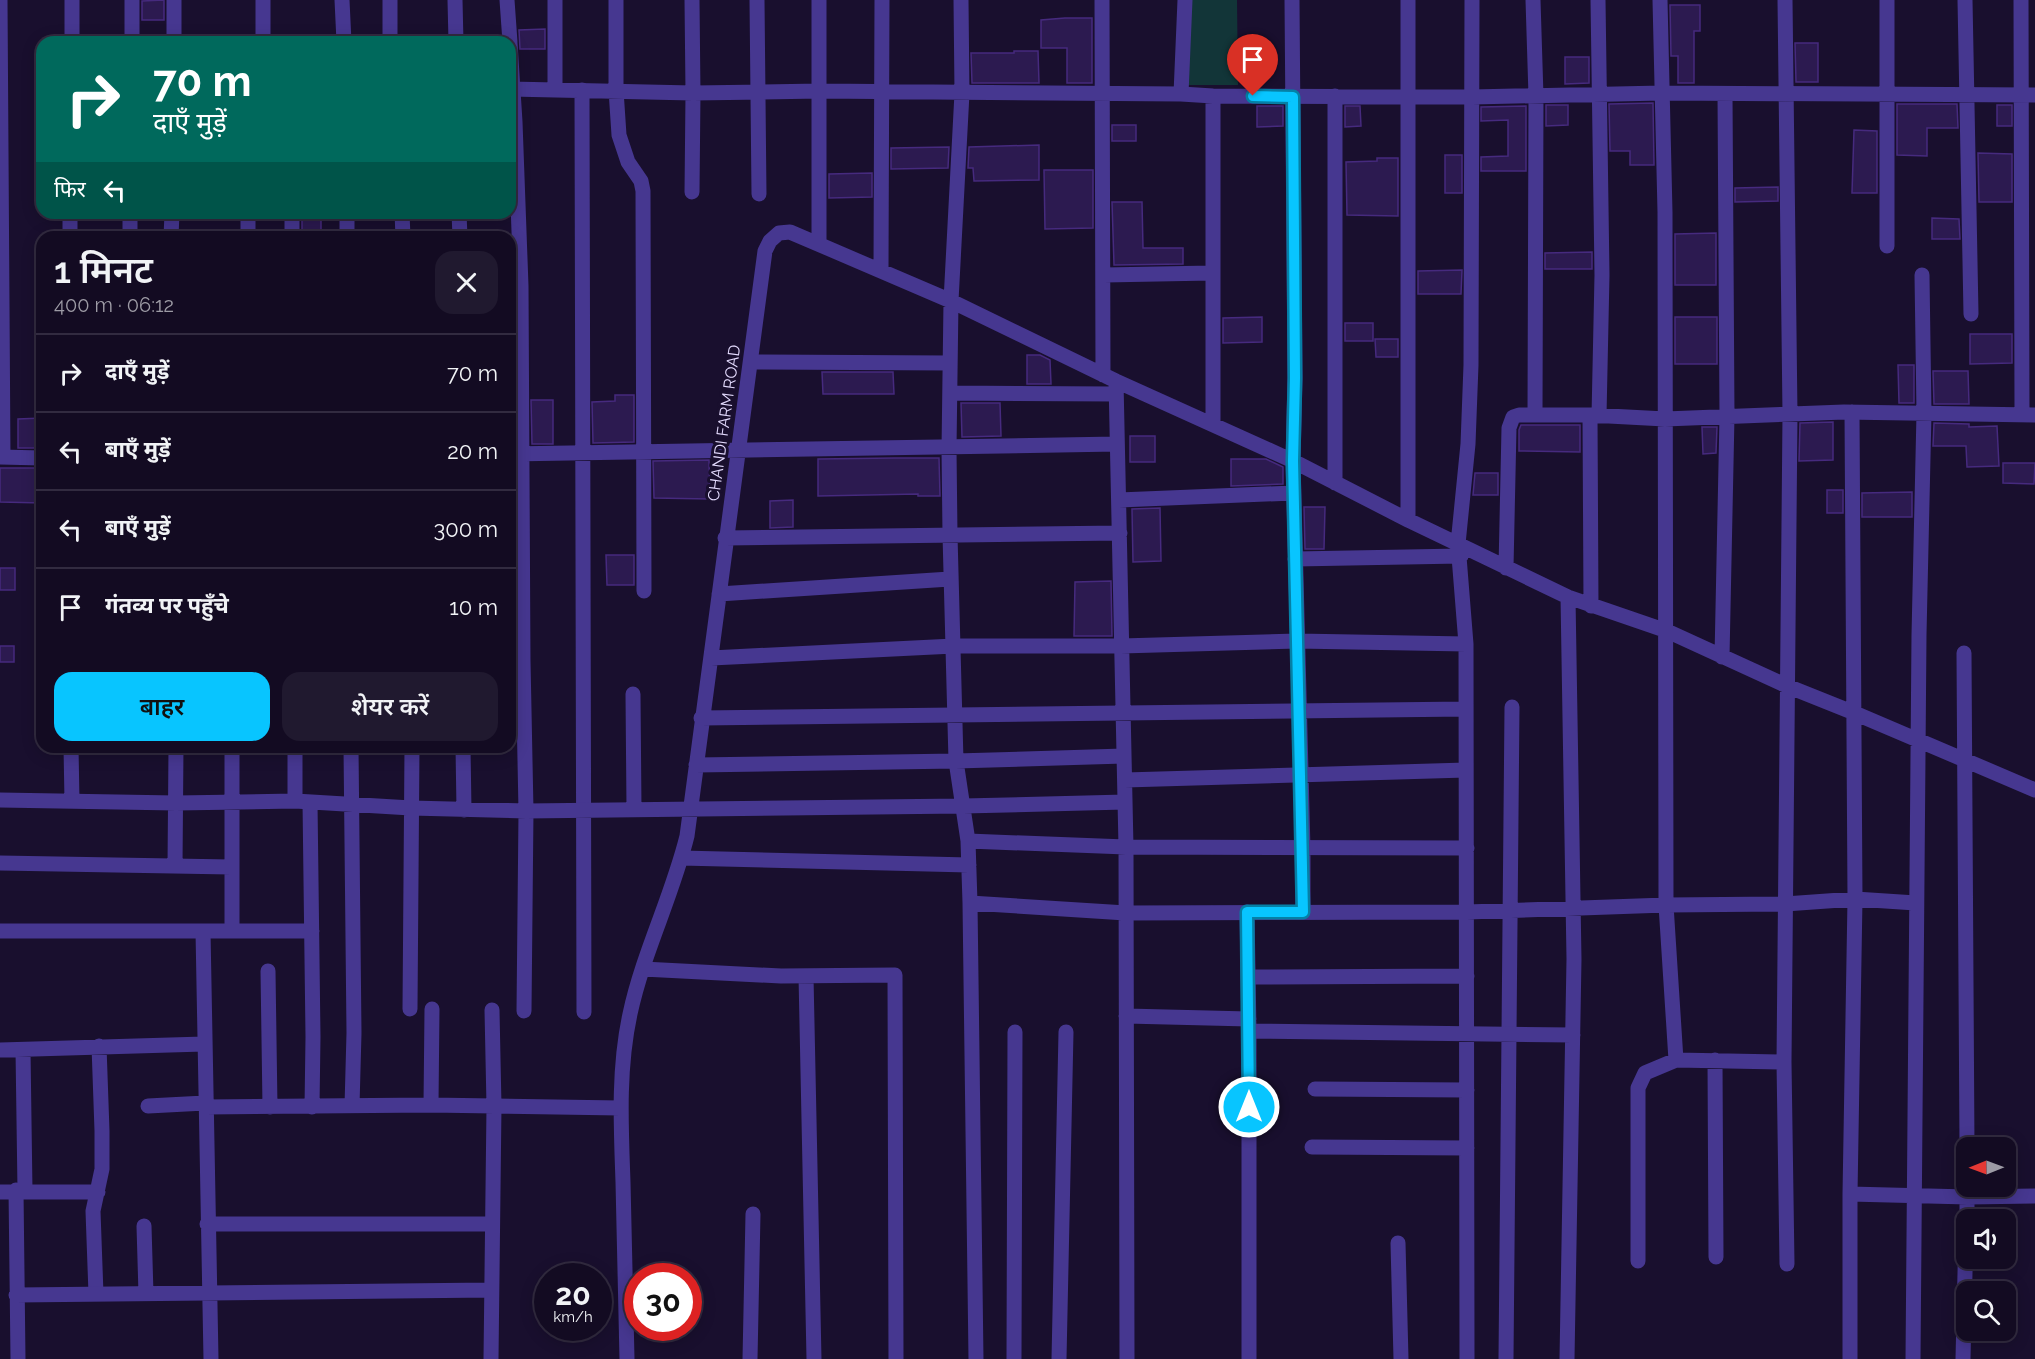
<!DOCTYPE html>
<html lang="hi">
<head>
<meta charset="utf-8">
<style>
  body { margin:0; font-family:Raleway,"Noto Sans Devanagari",sans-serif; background:#20192f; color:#f1f3f6; height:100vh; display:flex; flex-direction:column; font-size:22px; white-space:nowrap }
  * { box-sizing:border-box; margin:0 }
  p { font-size:20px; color:#9d9ba5 }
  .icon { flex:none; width:33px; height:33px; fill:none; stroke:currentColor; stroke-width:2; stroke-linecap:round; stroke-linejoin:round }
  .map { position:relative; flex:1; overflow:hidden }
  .sheet { position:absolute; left:36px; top:231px; width:480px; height:522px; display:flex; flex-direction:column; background:#130b22; border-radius:18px; box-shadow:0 3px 15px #0003,0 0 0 2px #322b40 }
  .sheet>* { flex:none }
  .banner { position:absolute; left:36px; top:36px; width:480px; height:183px; border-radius:18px; box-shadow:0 3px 15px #0003,0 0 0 2px #322b40; background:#00695c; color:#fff; overflow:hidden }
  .needle { width:39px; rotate:269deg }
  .controls { position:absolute; left:1956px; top:1137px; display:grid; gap:12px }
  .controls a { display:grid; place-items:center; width:60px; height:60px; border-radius:12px; background:#130b22; box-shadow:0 3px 15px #0003,0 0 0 2px #322b40; font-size:30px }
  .speed { position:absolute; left:534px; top:1263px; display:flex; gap:12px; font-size:30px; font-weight:700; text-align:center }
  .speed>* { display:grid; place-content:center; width:78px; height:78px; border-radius:50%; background:#130b22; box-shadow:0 3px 15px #0003,0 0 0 2px #322b40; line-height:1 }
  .speed small { font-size:15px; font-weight:400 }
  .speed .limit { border:9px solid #d22; background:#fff; color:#111 }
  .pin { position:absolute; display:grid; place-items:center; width:51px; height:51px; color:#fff; margin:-62px -26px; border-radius:50% 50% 50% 0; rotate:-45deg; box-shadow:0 0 6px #0007 }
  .pin .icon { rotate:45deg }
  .me { position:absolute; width:66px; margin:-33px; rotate:0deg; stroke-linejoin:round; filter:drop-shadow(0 0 4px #0008) }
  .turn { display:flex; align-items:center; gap:21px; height:126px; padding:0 18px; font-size:27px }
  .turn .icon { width:78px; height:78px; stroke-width:2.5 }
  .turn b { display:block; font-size:42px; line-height:51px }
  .then { display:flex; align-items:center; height:57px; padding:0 18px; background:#0003; gap:12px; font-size:22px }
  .round { display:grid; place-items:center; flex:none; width:63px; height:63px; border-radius:18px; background:#20192f }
  .summary { display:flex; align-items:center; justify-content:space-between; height:102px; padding:0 18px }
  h1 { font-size:36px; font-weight:600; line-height:45px }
  .primary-button { display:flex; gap:12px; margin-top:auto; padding:12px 18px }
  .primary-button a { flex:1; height:69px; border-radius:18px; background:#08c5ff; color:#111; font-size:24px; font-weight:600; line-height:69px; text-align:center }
  .primary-button a+a { background:#20192f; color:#f1f3f6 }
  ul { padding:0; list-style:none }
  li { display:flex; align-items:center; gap:18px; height:78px; padding:0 18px; border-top:2px solid #322b40 }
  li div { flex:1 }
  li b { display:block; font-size:22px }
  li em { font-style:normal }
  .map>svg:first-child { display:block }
</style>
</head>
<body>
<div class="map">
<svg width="2035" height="1359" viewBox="0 0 2035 1359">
  <rect width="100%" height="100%" fill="#190f2e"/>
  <path fill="#123538" d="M1184,0H1237L1238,85H1185Z"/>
  <path fill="#2c1a50" stroke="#462a7e" stroke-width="1.5" d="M164,0V20H142V1Z
    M1670,5H1700V31H1694V83H1678V56H1671Z
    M1065,18H1092V83H1067V48H1041V20Z
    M545,29V49H520L519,30Z
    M1795,43H1818V82H1796Z
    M1014,51H1038L1039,83H972L971,53H1014Z
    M1565,57H1589V83L1565,84Z
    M1653,103L1654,165H1630V151H1610L1609,104Z
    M1897,104H1957L1958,128H1927V156L1897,155Z
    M1546,105H1568V125L1546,126Z
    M1997,105H2012V126H1997Z
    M1257,106H1283V126L1257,127Z
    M1345,106H1360L1361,126L1345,127Z
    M1526,106V171H1481V157L1508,156V120L1481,121V107Z
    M1112,125H1136V141H1112Z
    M1854,130L1877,131V193H1852Z
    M1039,145V180L974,181L973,168H968L969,147Z
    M949,147L948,168L891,169V148Z
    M1978,153L2012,154V202H1979Z
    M1445,155H1462V193H1445Z
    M1377,158H1398V216L1347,215L1346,162L1377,161Z
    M1044,170H1093V228L1045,229Z
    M872,173V197L829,198V174Z
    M1778,187V201L1735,202V188Z
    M1112,202H1142L1143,248H1183V264L1114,265Z
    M302,213H321V233H302Z
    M1932,218L1959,219L1960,239H1932Z
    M1716,233V285H1675V234Z
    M1592,252V269H1545V253Z
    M1462,270L1461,294H1418V271Z
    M1262,317V342L1223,343V318Z
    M1675,317H1717V364H1675Z
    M1345,323H1373V341H1345Z
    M1970,334H2012V363L1970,364Z
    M1375,339H1398V357H1376Z
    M1027,355H1040L1050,360L1051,384H1027Z
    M1898,365H1914V403H1899Z
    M1933,371H1968L1969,404H1934Z
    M822,372H893L894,394H823Z
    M615,395H634V442L593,443L592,402L615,401Z
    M531,400H553V444H532Z
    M961,403H1000L1001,436L962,437Z
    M42,418V448H18V419Z
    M1833,422V460L1799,461L1800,423Z
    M1934,423L1969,424V427L1997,426L1999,466L1967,467L1966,446H1933Z
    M1521,425H1580V452L1519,451V430Z
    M1702,427H1717L1716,453L1703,454Z
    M1130,436H1155V462H1130Z
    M895,458H939L940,496H918V494L818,496V459Z
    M1231,459H1266L1283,467V484L1231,486Z
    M709,460L710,499L654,498L653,461Z
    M2003,463H2035L2034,484L2003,483Z
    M0,468H42V503L0,502Z
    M1475,473H1498V495H1473Z
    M1827,490H1843V513H1827Z
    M1912,492V517H1862V493Z
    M793,500V527L770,528V501Z
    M1304,507H1325L1324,549H1305Z
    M1160,508L1161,561L1133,562L1132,509Z
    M606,555H634V585H607Z
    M0,568H15V590H0Z
    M1111,581L1112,636H1074L1075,582Z
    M0,646H14V662H0Z"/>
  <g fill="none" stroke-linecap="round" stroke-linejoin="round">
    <path stroke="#463790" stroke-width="15" d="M0,0L3,457
      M263,0V42
      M342,0L344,42
      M390,0V42
      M455,0L456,42
      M507,0L510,42
      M616,0V90L619,135L628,162L641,181L643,191L644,591
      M757,0L759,194
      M819,0V244
      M961,0L962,93L951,301L949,449L950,535L956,761L968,841L970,903L976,1359
      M1102,0L1103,375
      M1292,0L1295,378L1293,461L1303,849V912
      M1408,0V520L1568,597L1667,631L1787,686L1852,712L2035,790
      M1533,0L1536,96L1535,415
      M1598,0L1602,275L1599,416
      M1785,0L1790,414L1784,1062L1787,1264
      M1965,0L1971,314
      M2021,0L2022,415
      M72,42V0
      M132,42V0
      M174,42V0
      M510,43L515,122L521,286L523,660L526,811L524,1011
      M510,89L693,93L820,91L1181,94L1213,96L1472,97L1662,93L2035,95
      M555,90V0
      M582,90L584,1012
      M1181,94L1185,0
      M692,192L693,93L692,0
      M248,213V237
      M292,213V237
      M347,213V237
      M402,213L403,237
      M459,213L460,237
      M70,237V213
      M130,237V213
      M171,237L172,213
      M1887,246V0
      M881,270L882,0
      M1104,275L1212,273
      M751,362L950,363
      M1116,381L1126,847L1127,1359
      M950,393L1116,394
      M1590,415L1591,606
      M1213,423V96
      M510,454L1117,444
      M0,457L42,458
      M1335,483V96
      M1119,500L1293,493
      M725,538L1120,533
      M1295,559L1461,556
      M1506,568L1509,428L1513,417L1519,415H1590L1665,419L1844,412L2035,415
      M719,594L950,579
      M1964,653L1967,1148
      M1722,657L1727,416L1725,94
      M711,658L954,646H1121L1297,641L1466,644
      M633,694L634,809
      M701,718L1466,709
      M71,747L72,801
      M232,747V931
      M295,747V801
      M351,747L354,1033L352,1106
      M463,747L464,810
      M696,765L956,761L1124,756
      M1125,780L1466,770
      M0,800L176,803L295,801L411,808L526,811L963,806L1125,802
      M310,802L313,1037L312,1107
      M968,841L1126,847L1467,848
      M681,858L969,865
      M0,863L231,867
      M175,866L176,747
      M970,903L1126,913L1467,912L1666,905L1785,904L1855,899L1916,903
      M1247,912L1249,1031V1359
      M0,931H312
      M203,931L211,1359
      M643,969L781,976L895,975L896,1359
      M268,971L270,1107
      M806,976L814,1359
      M1249,977L1467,976
      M410,1009L412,747
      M1126,1016L1249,1019
      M1249,1031L1573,1035
      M0,1050L204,1044
      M23,1050L25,1191
      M1676,1060L1784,1062
      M1715,1060L1716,1257
      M1315,1089L1467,1090
      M431,1105L432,1009
      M148,1106L205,1103
      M205,1107L431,1105L620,1108
      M1312,1147L1467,1148
      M16,1190L18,1359
      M0,1192H98
      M1850,1194L1968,1197L2035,1196
      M1967,1220V1187
      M207,1224H491
      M144,1226L146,1294
      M1398,1243L1401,1359
      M1638,1261V1088L1645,1073L1676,1060L1666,905L1665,212L1660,0
      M96,1294L93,1211L102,1169V1131L99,1046
      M16,1295L491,1290
      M491,1359L494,1106L492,1010
      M627,1359C626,1300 624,1241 623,1182C621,1126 618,1069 630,1014C643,953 672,897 687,836L765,251L770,241L779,233L790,232L951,301L1116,381L1293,461L1408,520
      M750,1359L753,1214
      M1014,1359L1015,1032
      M1059,1359L1066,1032
      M1467,1359L1466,644L1458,544L1468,444L1471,365L1472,0
      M1506,1359L1512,707
      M1567,1359L1574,959L1568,597
      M1850,1359V1194L1855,899L1852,412
      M1913,1359L1919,635L1924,413L1922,275
      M1963,1359L1966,1230"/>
  </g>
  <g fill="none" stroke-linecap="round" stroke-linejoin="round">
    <defs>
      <path id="route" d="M1249,1107L1247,912H1303L1293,461L1295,378L1293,97L1253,96"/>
    </defs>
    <use href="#route" stroke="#0580a6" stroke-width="15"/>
    <use href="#route" stroke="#08c5ff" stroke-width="10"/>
  </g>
  <g text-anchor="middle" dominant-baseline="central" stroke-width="6" stroke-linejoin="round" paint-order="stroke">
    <g font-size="16" fill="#e5dcff" stroke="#190f2e">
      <text transform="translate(724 423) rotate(-82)">CHANDI FARM ROAD</text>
    </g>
  </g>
</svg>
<div class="controls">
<a><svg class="needle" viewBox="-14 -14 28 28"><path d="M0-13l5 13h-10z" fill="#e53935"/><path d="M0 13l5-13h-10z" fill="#9d9ba5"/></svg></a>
<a><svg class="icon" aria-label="sound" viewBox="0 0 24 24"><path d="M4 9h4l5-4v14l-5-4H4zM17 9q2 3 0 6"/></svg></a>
<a><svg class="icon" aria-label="search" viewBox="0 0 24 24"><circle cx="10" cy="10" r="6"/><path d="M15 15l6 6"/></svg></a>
</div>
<div class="speed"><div>20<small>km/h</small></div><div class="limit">30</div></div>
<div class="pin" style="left:1253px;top:96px;background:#d93025"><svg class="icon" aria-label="arrive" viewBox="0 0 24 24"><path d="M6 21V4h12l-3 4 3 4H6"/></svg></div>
<svg class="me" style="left:1249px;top:1107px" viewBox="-20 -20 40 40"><circle r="17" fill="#08c5ff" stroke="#fff" stroke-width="3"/><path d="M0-11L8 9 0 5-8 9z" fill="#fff"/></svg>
<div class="banner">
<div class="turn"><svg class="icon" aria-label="right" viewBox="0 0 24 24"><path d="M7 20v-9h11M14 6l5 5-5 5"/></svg><div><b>70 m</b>दाएँ मुड़ें</div></div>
<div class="then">फिर<svg class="icon" aria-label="left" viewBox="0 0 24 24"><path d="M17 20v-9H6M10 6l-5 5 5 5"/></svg></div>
</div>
<section class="sheet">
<div class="summary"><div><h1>1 मिनट</h1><p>400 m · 06:12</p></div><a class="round"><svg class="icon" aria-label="close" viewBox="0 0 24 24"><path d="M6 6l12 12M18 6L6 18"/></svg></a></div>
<ul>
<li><svg class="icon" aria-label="right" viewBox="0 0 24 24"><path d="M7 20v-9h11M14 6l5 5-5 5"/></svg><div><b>दाएँ मुड़ें</b></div><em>70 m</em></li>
<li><svg class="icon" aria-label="left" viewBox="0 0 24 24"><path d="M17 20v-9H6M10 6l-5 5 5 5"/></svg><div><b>बाएँ मुड़ें</b></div><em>20 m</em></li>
<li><svg class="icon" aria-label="left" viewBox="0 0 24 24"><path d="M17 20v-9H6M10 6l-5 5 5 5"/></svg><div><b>बाएँ मुड़ें</b></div><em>300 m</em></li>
<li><svg class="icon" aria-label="arrive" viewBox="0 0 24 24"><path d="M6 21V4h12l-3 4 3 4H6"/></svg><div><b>गंतव्य पर पहुँचे</b></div><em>10 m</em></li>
</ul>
<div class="primary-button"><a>बाहर</a><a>शेयर करें</a></div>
</section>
</div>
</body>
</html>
